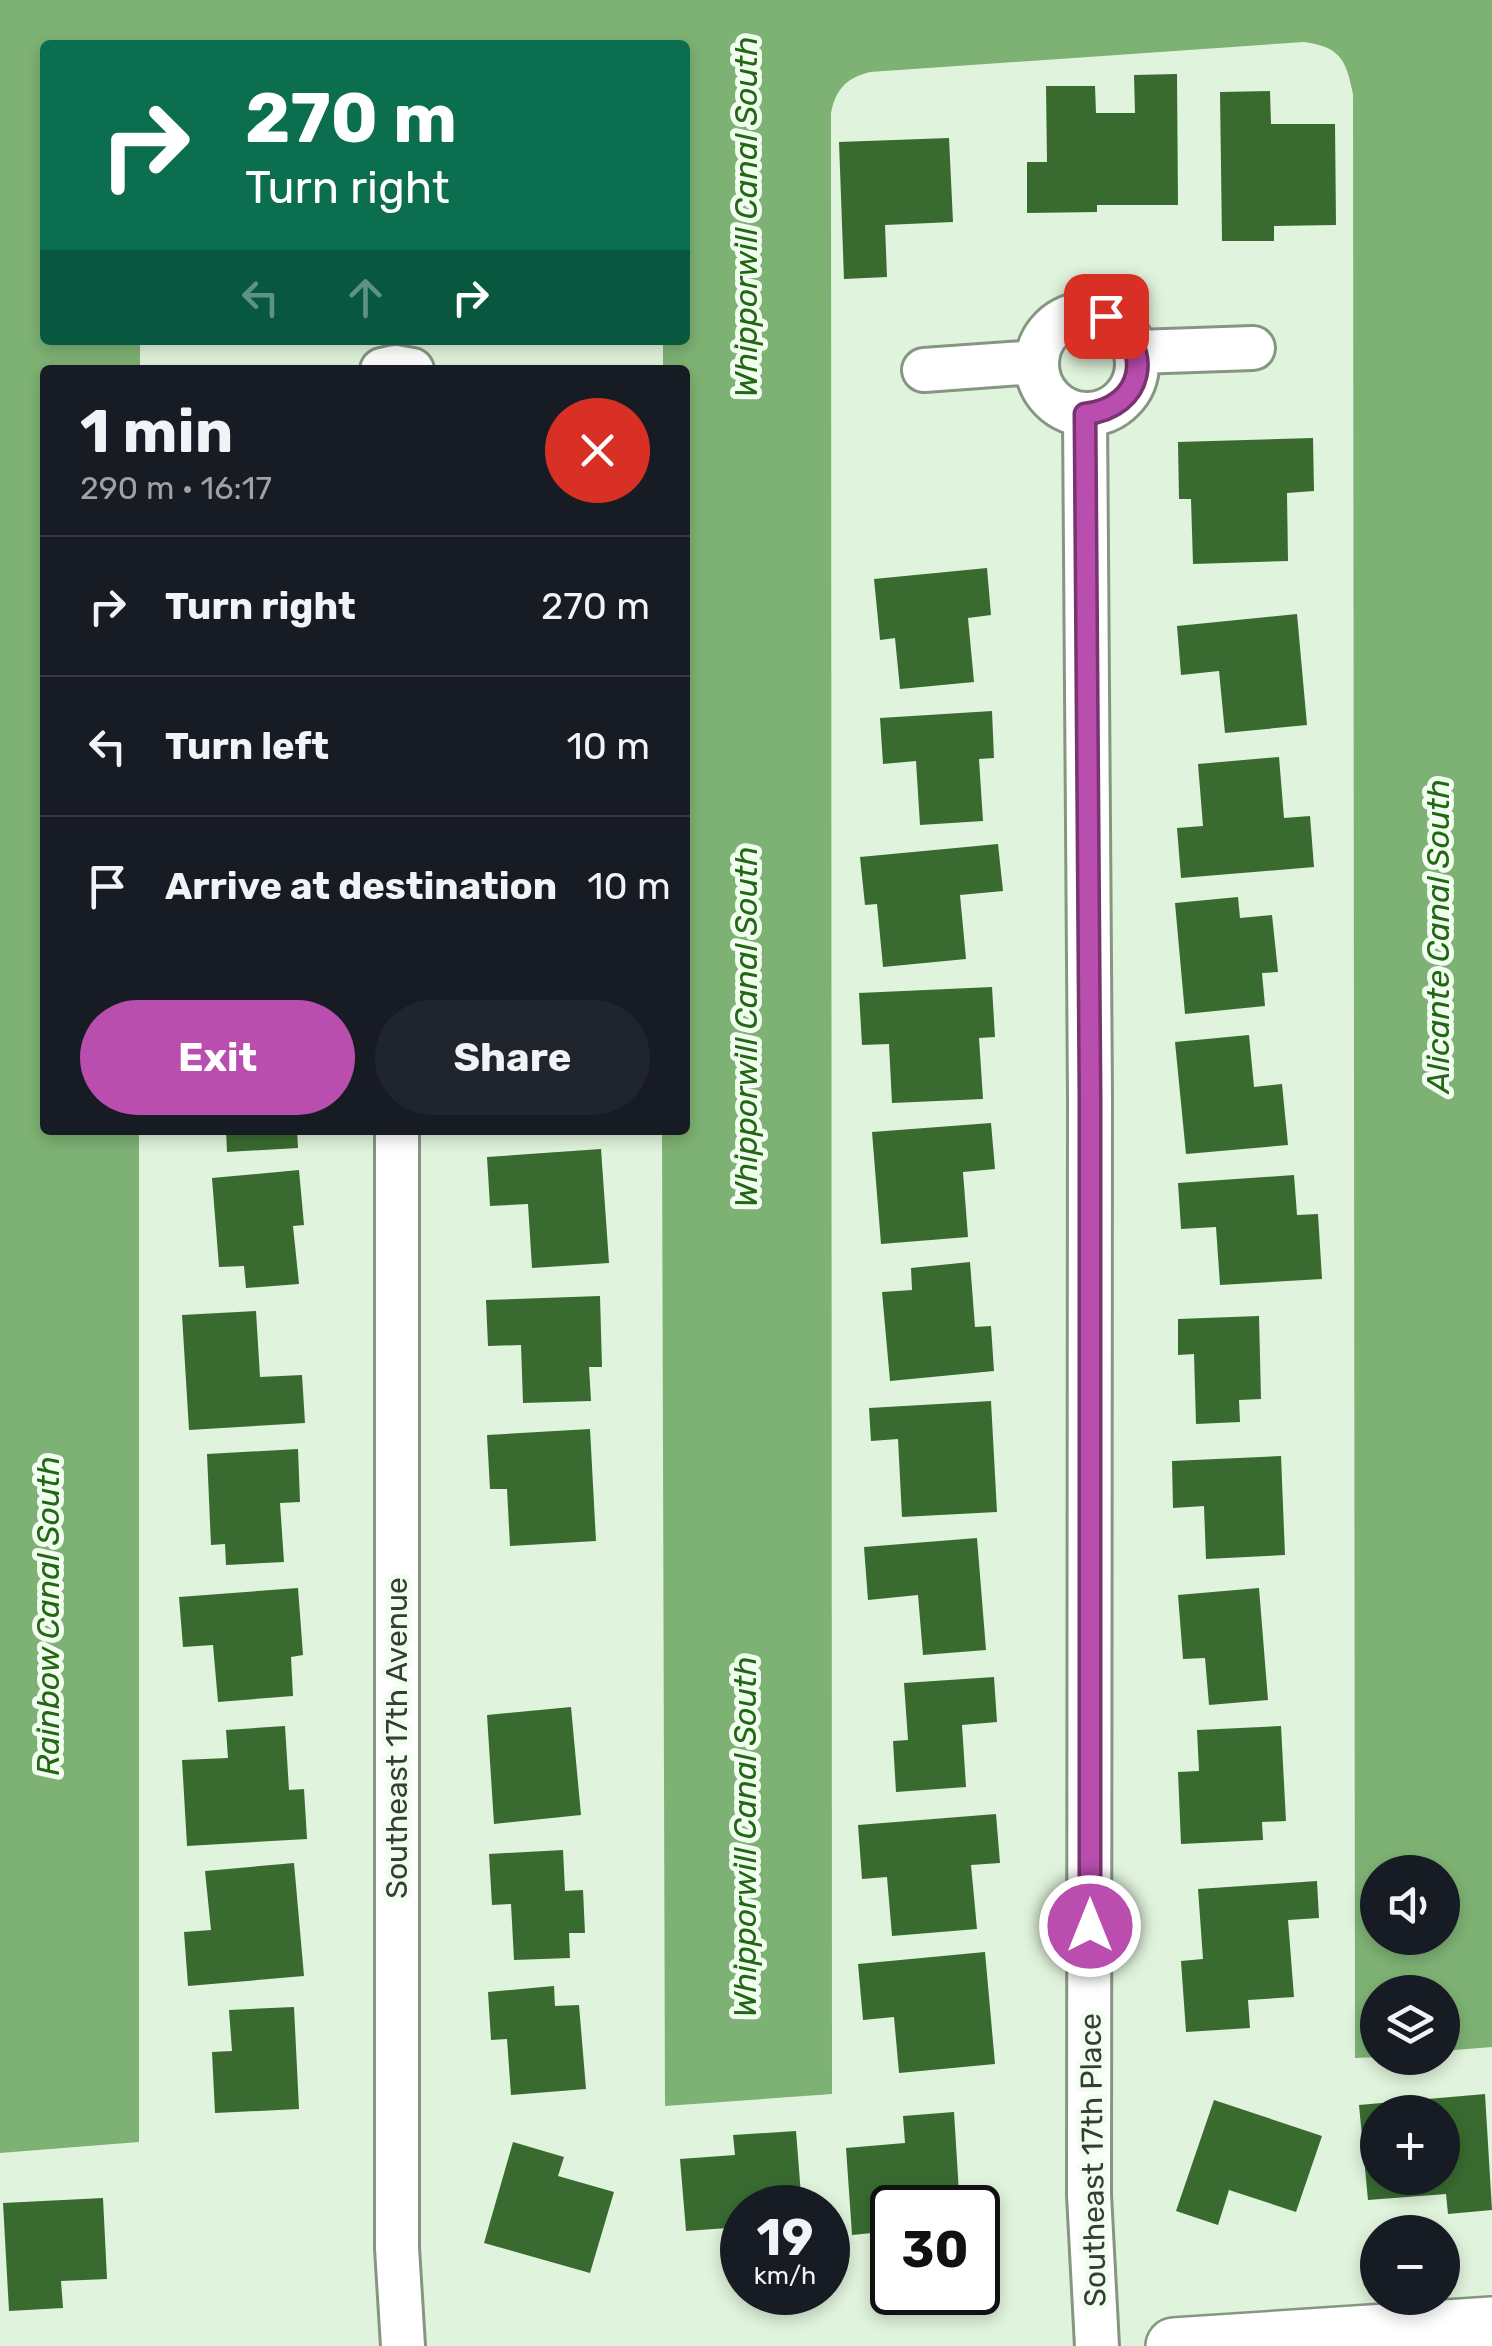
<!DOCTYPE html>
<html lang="en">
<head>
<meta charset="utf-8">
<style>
  body { margin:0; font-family:Rubik,sans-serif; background:#20242c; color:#f1f3f6; height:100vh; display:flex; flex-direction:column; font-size:38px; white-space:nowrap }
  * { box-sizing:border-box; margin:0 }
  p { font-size:32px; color:#9ea1a6 }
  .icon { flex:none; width:55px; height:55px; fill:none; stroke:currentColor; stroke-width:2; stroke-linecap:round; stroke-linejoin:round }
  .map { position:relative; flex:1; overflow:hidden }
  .details { position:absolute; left:40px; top:365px; width:650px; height:770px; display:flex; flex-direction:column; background:#171b24; border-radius:10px; box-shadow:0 5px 15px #0003 }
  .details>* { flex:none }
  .guide { position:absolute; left:40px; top:40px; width:650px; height:305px; border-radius:10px; box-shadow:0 5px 15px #0003; background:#0b6e4f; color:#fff; overflow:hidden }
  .controls { position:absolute; left:1360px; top:1855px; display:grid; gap:20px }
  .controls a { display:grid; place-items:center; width:100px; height:100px; border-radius:50%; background:#171b24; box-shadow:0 5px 15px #0003; font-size:50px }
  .speed { position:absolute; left:720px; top:2185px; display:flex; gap:20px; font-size:50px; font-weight:700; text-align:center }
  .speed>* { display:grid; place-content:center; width:130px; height:130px; border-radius:50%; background:#171b24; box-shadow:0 5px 15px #0003; line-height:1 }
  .speed small { font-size:25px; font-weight:400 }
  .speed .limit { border:5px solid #111; border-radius:15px; background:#fff; color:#111 }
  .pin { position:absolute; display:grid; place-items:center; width:85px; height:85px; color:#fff; margin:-42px; border-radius:20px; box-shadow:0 5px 15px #0006 }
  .me { position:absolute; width:110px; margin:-55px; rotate:0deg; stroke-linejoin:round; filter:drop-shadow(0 0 8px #0008) }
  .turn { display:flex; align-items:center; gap:35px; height:210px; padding:0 40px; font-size:45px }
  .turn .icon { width:130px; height:130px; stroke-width:2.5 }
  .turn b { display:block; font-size:70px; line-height:85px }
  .lanes { display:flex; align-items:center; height:95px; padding:0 40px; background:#0003; justify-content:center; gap:50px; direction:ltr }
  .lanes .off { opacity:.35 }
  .round { display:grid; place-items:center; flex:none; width:105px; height:105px; border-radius:52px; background:#20242c }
  .headline { display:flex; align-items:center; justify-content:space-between; height:170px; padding:0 40px }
  h1 { font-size:60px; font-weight:700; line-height:75px }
  .primary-button { display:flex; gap:20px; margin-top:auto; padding:20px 40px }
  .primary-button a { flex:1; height:115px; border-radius:60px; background:#b94eae; color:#fff; font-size:40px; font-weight:700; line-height:115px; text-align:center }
  .primary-button a+a { background:#20242c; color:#f1f3f6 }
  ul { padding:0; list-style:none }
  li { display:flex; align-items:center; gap:30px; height:140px; padding:0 40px; border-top:2px solid #363941 }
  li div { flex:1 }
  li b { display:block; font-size:38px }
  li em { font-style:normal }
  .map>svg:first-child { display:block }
</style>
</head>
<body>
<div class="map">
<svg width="1492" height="2346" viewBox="0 0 1492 2346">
  <rect width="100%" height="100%" fill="#e0f3dc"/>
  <path fill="#7eb274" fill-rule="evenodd" d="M0,0H1492V2047L1443,2051L1442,1992H1378L1377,2057L1355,2058L1353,94C1346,59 1340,47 1304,42L870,72C846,78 835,90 831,114L832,2094L665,2106L662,1130H685V370H663V340H685V45H45V340H140V370H45V1130H139V2142L0,2153ZM1378,1872H1442V1938H1378Z"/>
  <path fill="#396b30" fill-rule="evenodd" d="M1177,74L1178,205H1097V212L1027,213V162H1047L1046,86H1095L1096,113H1135L1134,75Z
    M1270,91L1271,124H1335L1336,225L1274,226V241H1222L1220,92Z
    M949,138L953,222L885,225L887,277L844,279L839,142Z
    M1313,438L1314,491L1287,493L1288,561L1193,564L1191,499H1179L1178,442Z
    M987,568L991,615L968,618L974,682L900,689L895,638L880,640L874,579Z
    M1297,614L1307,725L1225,733L1219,671L1181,675L1177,626Z
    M992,711L994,758L979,759L983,821L920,825L916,761L883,764L880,718Z
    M1279,757L1284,818L1310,816L1314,867L1181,878L1177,828L1203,826L1198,764Z
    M998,844L1003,891L960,895L966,959L883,967L877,904L865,905L860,857Z
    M1238,897L1240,918L1272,915L1278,972L1262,973L1265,1006L1185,1014L1175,903Z
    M992,987L995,1037L979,1038L983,1099L892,1103L889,1044L862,1045L859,993Z
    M1249,1035L1254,1087L1282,1084L1288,1145L1186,1154L1175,1042Z
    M991,1123L995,1169L963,1172L968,1237L881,1244L872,1132Z
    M226,1130H297L298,1148L227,1152Z
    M601,1149L609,1263L532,1268L528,1204L490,1206L487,1157Z
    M299,1170L304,1225L293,1226L299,1284L246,1288L244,1266L219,1267L212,1178Z
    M1294,1175L1297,1215L1318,1214L1322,1279L1220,1285L1216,1227L1181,1229L1178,1183Z
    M970,1262L975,1327L991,1326L994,1371L890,1381L882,1292L912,1290L911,1268Z
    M600,1296L602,1367H589L591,1401L523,1403L521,1345L488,1346L486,1300Z
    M256,1311L260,1377L302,1375L305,1423L189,1430L182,1315Z
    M1259,1316L1261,1399L1239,1400L1240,1422L1196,1424L1194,1354L1178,1355V1319Z
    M991,1401L997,1512L902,1517L898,1439L871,1441L869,1408Z
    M590,1429L596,1541L510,1546L507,1489H490L487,1435Z
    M298,1449L300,1502L280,1503L284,1562L226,1565L225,1544L211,1545L207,1454Z
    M1281,1456L1285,1555L1206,1559L1204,1506L1173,1508L1172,1461Z
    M977,1538L986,1650L923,1655L918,1595L868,1600L864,1547Z
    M298,1588L303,1655L291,1657L293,1696L218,1702L213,1645L183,1647L179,1597Z
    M1259,1588L1268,1700L1209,1705L1205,1658L1183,1659L1178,1595Z
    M994,1677L997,1722L962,1725L966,1787L896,1792L893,1741L908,1740L904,1683Z
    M571,1707L581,1815L494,1824L487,1715Z
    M285,1726L289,1790L304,1789L307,1839L187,1846L182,1760L228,1758L226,1730Z
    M1281,1726L1286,1821L1262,1822L1263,1840L1181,1844L1178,1772L1199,1771L1197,1730Z
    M996,1814L1000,1863L971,1865L977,1929L892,1936L887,1877L862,1879L858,1825Z
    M563,1850L565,1891L583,1890L585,1933H569L570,1958L514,1960L511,1904L492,1905L489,1854Z
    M294,1863L304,1976L188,1986L184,1932L211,1930L205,1871Z
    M1317,1881L1319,1918L1288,1920L1294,1997L1248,2000L1250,2028L1186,2032L1181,1961L1203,1959L1198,1889Z
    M985,1952L995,2064L899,2073L894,2017L863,2020L858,1964Z
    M554,1986L555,2006L579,2005L586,2089L511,2095L507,2039L491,2040L488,1992Z
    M294,2007L299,2109L215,2113L212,2052L232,2051L229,2010Z
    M1485,2094L1492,2210L1448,2214L1446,2194L1368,2200L1359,2105ZM1378,2112H1442V2178H1378Z
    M1214,2100L1322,2136L1296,2212L1229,2190L1218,2225L1176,2211Z
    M954,2112L959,2193L980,2191L984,2246L978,2247V2208H892V2231L852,2235L846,2148L905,2143L903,2116Z
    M796,2131L802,2208H742V2227L686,2231L680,2159L735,2155L733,2135Z
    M513,2142L564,2157L558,2176L614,2192L590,2273L484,2243Z
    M103,2198L107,2279L61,2281L63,2308L9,2311L3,2203Z"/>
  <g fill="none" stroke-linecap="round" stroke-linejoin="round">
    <defs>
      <path id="minor" d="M1037 364a50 50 0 1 1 100 0a50 50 0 1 1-100 0Z
        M1137,352L1253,348
        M382,370L395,367L412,370
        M924,370L1036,362
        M1085,414L1090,1098L1089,2195L1097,2346
        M397,1130V2248L403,2346"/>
      <path id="tertiary" d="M1174,2346L1492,2325"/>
    </defs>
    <use href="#minor" stroke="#859781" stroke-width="48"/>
    <use href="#tertiary" stroke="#859781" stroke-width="60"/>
    <use href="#minor" stroke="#fff" stroke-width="42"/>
    <use href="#tertiary" stroke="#fff" stroke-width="55"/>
  </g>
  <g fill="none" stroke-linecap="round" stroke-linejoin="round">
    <defs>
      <path id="route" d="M1090,1926V1098L1085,414C1144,408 1156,347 1106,316"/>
    </defs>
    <use href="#route" stroke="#783371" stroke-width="25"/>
    <use href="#route" stroke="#b94eae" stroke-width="18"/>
  </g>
  <g text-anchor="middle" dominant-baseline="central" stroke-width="10" stroke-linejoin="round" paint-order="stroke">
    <g font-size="30" fill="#353d34" stroke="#f2fef0">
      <text transform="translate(397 1738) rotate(-90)">Southeast 17th Avenue</text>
      <text transform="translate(1093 2160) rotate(-91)">Southeast 17th Place</text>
    </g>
    <g font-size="32" font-style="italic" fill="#226714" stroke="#f2fef0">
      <text transform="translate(746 217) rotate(-90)">Whipporwill Canal South</text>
      <text transform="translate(1438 936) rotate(-90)">Alicante Canal South</text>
      <text transform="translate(746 1027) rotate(-90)">Whipporwill Canal South</text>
      <text transform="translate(48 1616) rotate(-90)">Rainbow Canal South</text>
      <text transform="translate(745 1837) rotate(-90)">Whipporwill Canal South</text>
    </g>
  </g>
</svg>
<div class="controls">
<a><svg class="icon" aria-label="sound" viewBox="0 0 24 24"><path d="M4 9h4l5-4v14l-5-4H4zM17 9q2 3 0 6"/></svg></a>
<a><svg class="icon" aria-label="layers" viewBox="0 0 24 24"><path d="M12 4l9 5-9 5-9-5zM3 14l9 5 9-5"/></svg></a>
<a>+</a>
<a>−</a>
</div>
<div class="speed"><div>19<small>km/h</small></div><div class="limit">30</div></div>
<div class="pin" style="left:1106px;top:316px;background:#d93025"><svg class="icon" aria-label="arrive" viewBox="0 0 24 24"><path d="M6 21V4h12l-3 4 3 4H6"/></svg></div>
<svg class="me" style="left:1090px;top:1926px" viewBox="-20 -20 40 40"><circle r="17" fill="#b94eae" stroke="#fff" stroke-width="3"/><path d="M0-11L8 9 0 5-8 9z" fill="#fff"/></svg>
<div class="guide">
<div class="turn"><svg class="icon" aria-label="right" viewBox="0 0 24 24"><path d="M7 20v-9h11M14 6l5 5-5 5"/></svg><div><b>270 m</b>Turn right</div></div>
<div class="lanes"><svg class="icon off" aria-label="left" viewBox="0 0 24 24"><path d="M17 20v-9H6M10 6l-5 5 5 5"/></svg><svg class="icon off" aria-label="ahead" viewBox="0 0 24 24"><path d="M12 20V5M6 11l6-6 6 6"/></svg><svg class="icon" aria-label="right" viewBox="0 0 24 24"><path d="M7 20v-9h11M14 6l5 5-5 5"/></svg></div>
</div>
<section class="details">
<div class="headline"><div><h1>1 min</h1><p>290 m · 16:17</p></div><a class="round" style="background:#d93025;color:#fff"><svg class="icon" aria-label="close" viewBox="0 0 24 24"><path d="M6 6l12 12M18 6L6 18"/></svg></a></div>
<ul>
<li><svg class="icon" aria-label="right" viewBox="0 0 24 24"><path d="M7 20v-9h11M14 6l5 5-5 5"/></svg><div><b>Turn right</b></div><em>270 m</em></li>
<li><svg class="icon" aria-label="left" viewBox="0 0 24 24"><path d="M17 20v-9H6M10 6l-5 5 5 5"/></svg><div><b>Turn left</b></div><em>10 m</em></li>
<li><svg class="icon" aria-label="arrive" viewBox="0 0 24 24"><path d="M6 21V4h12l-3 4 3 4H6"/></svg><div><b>Arrive at destination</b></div><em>10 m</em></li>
</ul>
<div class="primary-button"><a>Exit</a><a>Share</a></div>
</section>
</div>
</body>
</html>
